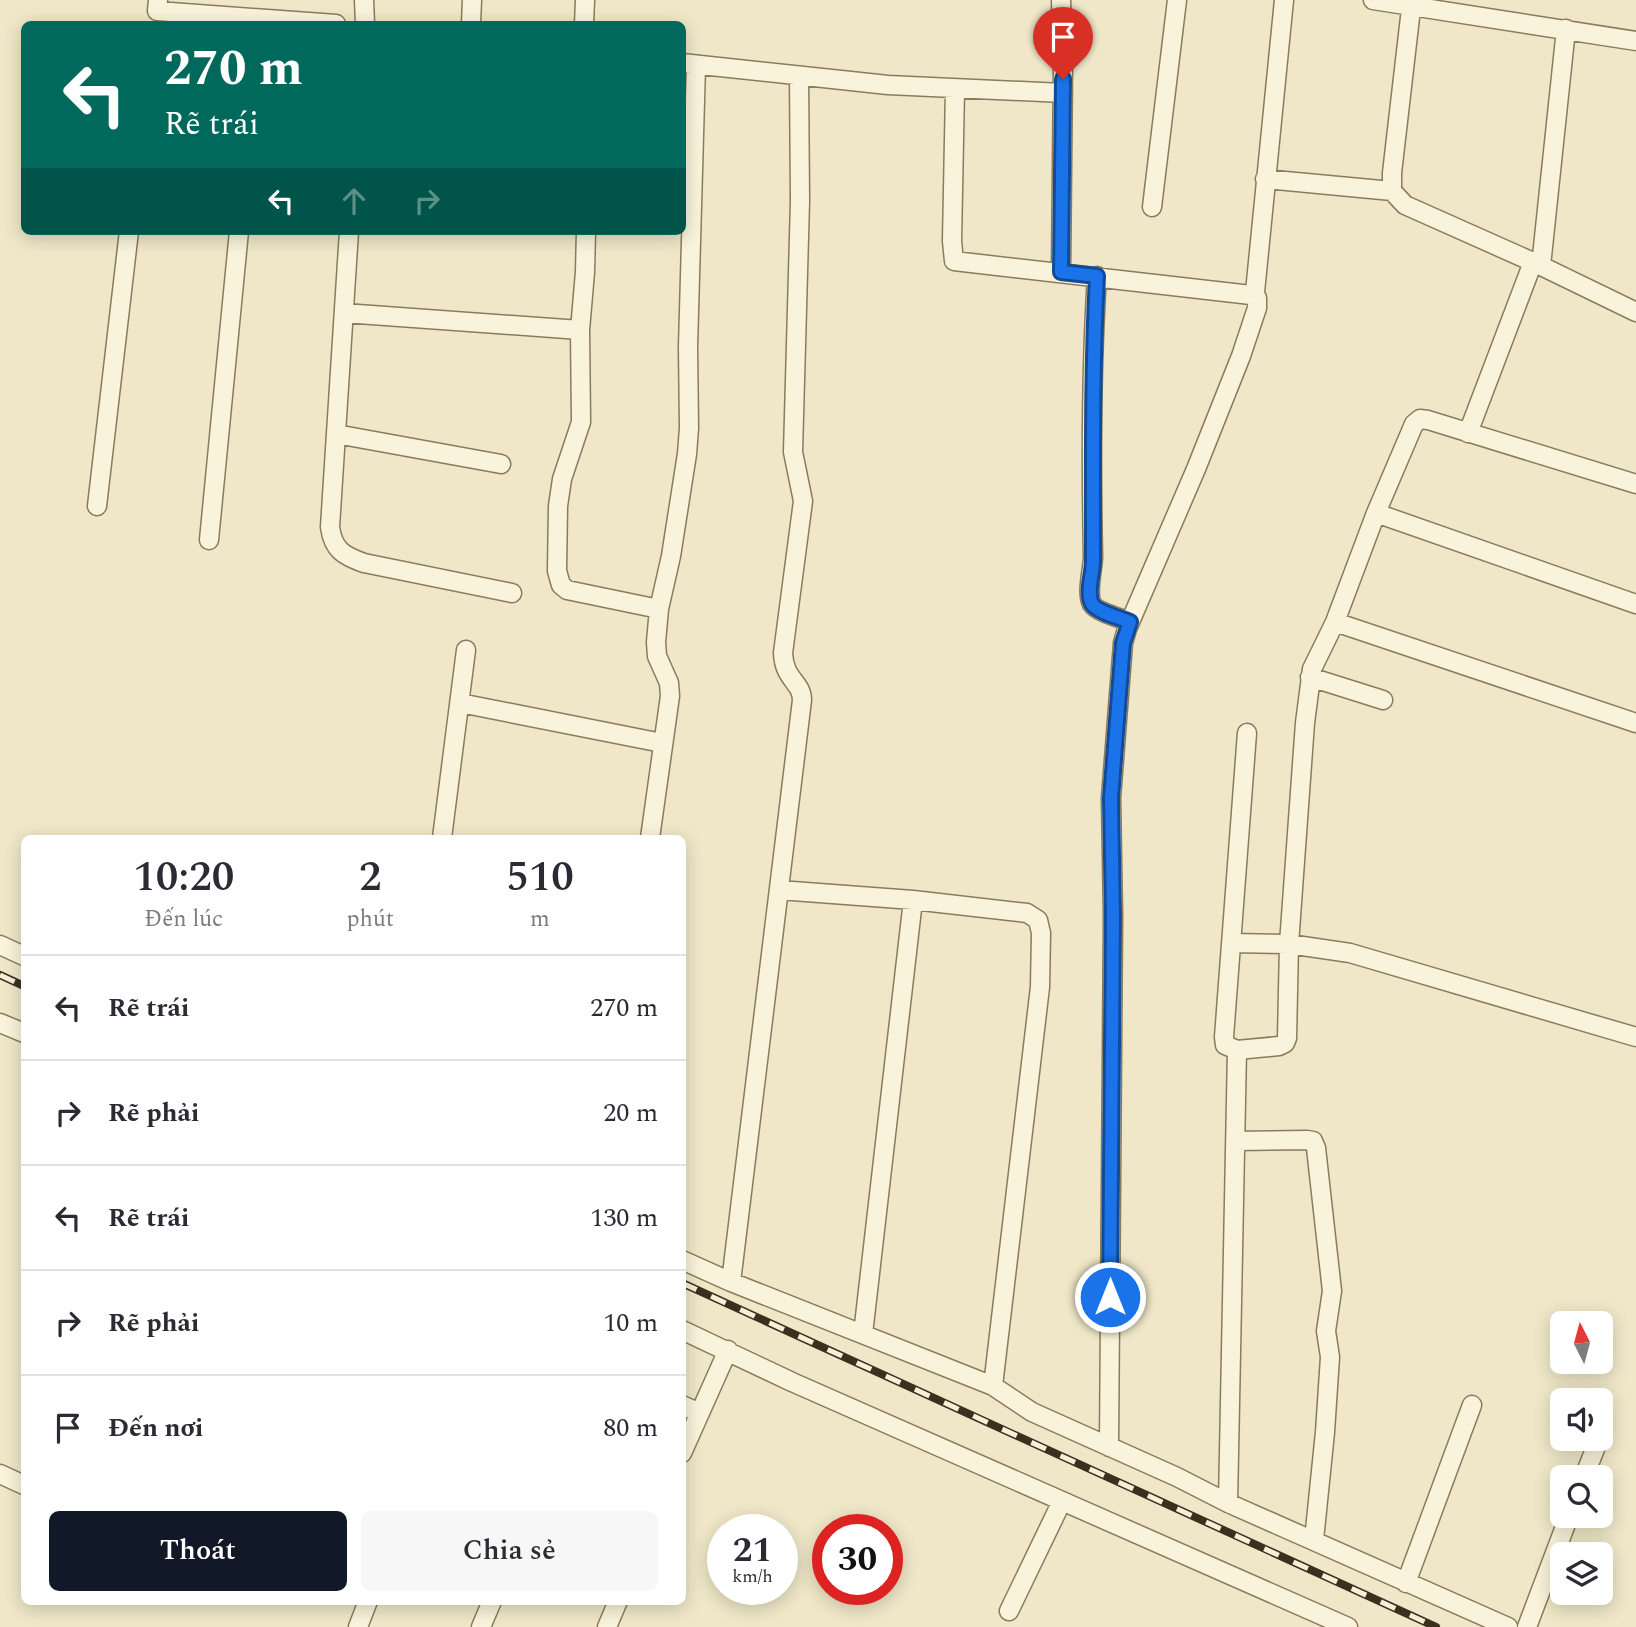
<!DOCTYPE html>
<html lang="vi">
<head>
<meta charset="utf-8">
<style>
  body { margin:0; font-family:Spectral,serif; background:#f7f7f7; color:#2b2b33; height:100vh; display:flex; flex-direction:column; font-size:26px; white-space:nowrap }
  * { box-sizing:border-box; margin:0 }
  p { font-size:23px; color:#7c7c81 }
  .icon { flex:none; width:38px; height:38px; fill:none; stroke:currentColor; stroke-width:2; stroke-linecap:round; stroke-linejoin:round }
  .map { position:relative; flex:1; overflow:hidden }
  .drawer { position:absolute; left:21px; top:835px; width:665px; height:770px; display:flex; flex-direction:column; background:#fff; border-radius:10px; box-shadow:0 4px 18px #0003 }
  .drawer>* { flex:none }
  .hud { position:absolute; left:21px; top:21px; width:665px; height:214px; border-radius:10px; box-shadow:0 4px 18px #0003; background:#00695c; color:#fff; overflow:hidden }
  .needle { width:46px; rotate:354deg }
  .tools { position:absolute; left:1550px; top:1311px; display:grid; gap:14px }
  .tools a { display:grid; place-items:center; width:63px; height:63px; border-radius:10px; background:#fff; box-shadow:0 4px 18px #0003; font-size:35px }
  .speed { position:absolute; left:707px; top:1514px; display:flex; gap:14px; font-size:35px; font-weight:700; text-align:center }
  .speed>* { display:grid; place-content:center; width:91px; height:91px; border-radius:50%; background:#fff; box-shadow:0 4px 18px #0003; line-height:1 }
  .speed small { font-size:18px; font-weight:400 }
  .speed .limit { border:10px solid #d22; background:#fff; color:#111 }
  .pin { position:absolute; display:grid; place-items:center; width:60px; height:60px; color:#fff; margin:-72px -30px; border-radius:50% 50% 50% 0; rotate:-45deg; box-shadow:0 0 7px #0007 }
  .pin .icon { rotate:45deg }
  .me { position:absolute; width:77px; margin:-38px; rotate:0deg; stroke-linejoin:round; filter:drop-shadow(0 0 5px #0008) }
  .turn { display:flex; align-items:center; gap:24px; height:147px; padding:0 28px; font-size:32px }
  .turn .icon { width:91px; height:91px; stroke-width:2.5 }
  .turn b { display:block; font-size:49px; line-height:60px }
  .lanes { display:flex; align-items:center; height:66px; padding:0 28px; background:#0003; justify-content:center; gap:35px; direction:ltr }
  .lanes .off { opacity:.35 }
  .eta { display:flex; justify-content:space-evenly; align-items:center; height:119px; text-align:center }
  .eta b { font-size:42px; font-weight:600; line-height:49px }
  .cta { display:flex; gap:14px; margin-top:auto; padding:14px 28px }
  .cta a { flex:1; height:80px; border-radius:10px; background:#111827; color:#fff; font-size:28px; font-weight:600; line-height:80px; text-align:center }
  .cta a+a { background:#f7f7f7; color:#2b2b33 }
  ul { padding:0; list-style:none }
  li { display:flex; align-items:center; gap:21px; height:105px; padding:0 28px; border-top:2px solid #e1e1e2 }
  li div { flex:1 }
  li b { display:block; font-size:26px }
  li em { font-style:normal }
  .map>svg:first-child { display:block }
</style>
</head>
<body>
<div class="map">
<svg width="1636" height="1627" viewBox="0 0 1636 1627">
  <rect width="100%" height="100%" fill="#efe7c7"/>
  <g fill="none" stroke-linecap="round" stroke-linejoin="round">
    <defs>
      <path id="minor" d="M158,0L157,11L336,24
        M364,0L365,24
        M1373,0L1636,41
        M1412,0L1392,173V191L1405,205L1533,262L1636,312
        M471,24L472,0
        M584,24L585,0
        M682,63L888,85L1063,93
        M955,89L952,241L954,261L1251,295L1255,292L1284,0
        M1265,179L1392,191
        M1152,207L1177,0
        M349,231L330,527C333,550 344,556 364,563L512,593
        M586,231L585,272L580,330L581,422L562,479L558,506L557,571L561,585L567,590L659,609
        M1541,266L1566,29
        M1061,273L1063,64L1061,0
        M1097,276C1091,369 1091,463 1093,556C1093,569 1086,592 1092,604C1097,612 1121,618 1130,622
        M344,313L580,330
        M1468,433L1533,262
        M336,434L501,464
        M97,506L129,231
        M1376,513L1636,604
        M209,540L239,231
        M1335,622L1636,723
        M1310,677L1383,700
        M460,703L662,743
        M1247,733L1224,1037L1225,1045L1237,1050L1279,1046L1285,1043L1287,1038L1289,944L1305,723L1312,669L1335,622L1376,513L1414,424L1420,419L1428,420L1636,484
        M442,838L466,650
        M650,838L670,696L669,683L657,656L656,642L659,609L671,556L687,454L689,428L688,347L696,65
        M779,890L913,900L1027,913L1038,920L1041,933L1040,987L993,1386
        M1231,943L1289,944L1350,953L1636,1037
        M0,945L24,956
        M0,1023L24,1033
        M1236,1141L1307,1140L1313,1141L1316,1148L1332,1291L1326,1331L1330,1357L1325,1432L1314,1540
        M682,1260L731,1282L993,1386L1032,1412L1177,1477L1228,1503L1508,1627
        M731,1282L802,700C802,682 784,680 783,653L803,501L793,452L800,201L799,76
        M682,1330L792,1382L1348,1627
        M863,1334L913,900
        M682,1405L700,1413
        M1109,1447L1113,917L1111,798L1123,643L1127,629L1196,469L1241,356L1257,308V298L1254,293
        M682,1453L728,1350
        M0,1474L24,1485
        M1584,1477L1597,1444
        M1228,1503L1237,1050
        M1406,1583L1472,1405
        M1009,1611L1062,1501
        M358,1627L368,1601
        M481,1627L492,1601
        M607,1627L618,1601
        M1527,1627L1569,1516"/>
    </defs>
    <use href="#minor" stroke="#8b7a5c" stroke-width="21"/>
    <use href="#minor" stroke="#f9f3db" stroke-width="18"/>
    <defs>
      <path id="rail" d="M0,975L24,986
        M682,1283L1436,1627"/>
    </defs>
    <use href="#rail" stroke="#3b3020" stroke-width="8"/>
    <use href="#rail" stroke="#f6f0d7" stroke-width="5" stroke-dasharray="16" stroke-linecap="butt"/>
  </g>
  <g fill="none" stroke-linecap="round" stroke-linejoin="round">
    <defs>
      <path id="route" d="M1063,79L1061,272L1097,276C1092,371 1093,466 1093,561C1093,574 1086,592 1092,604C1097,612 1121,618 1130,622L1123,643L1111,798L1113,917L1110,1297"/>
    </defs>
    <use href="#route" stroke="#114b97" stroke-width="18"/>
    <use href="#route" stroke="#1a73e8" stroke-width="12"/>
  </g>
</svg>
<div class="tools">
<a><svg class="needle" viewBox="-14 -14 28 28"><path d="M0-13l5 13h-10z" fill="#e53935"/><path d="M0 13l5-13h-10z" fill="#7c7c81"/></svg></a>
<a><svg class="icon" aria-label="sound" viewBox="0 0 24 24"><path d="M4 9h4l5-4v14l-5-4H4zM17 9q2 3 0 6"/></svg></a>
<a><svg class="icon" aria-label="search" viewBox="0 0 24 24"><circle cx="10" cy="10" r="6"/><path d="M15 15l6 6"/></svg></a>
<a><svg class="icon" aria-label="layers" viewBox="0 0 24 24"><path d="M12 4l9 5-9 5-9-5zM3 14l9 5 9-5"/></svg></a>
</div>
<div class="speed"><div>21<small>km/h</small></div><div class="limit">30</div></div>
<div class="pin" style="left:1063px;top:79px;background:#d93025"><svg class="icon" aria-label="arrive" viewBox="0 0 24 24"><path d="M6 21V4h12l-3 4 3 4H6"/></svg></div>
<svg class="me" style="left:1110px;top:1297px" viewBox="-20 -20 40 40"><circle r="17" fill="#1a73e8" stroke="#fff" stroke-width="3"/><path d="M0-11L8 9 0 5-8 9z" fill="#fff"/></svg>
<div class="hud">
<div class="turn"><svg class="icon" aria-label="left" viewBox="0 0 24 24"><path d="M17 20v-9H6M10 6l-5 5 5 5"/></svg><div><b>270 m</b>Rẽ trái</div></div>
<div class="lanes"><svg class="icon" aria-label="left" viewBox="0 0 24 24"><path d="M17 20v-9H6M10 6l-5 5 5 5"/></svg><svg class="icon off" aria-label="ahead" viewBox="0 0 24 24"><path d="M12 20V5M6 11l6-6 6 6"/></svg><svg class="icon off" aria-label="right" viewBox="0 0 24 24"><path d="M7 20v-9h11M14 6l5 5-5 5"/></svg></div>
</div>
<section class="drawer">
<div class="eta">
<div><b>10:20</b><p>Đến lúc</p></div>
<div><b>2</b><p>phút</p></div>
<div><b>510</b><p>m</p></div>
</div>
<ul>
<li><svg class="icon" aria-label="left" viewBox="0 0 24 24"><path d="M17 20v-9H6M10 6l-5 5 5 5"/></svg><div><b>Rẽ trái</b></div><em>270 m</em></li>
<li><svg class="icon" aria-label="right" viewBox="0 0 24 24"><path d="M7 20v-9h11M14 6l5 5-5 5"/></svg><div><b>Rẽ phải</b></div><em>20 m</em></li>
<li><svg class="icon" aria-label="left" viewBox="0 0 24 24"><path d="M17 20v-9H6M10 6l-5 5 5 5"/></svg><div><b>Rẽ trái</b></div><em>130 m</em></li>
<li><svg class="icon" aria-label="right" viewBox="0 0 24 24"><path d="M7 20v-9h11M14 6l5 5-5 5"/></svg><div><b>Rẽ phải</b></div><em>10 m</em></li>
<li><svg class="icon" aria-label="arrive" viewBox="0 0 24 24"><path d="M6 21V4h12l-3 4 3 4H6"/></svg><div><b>Đến nơi</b></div><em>80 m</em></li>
</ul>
<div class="cta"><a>Thoát</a><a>Chia sẻ</a></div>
</section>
</div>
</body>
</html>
